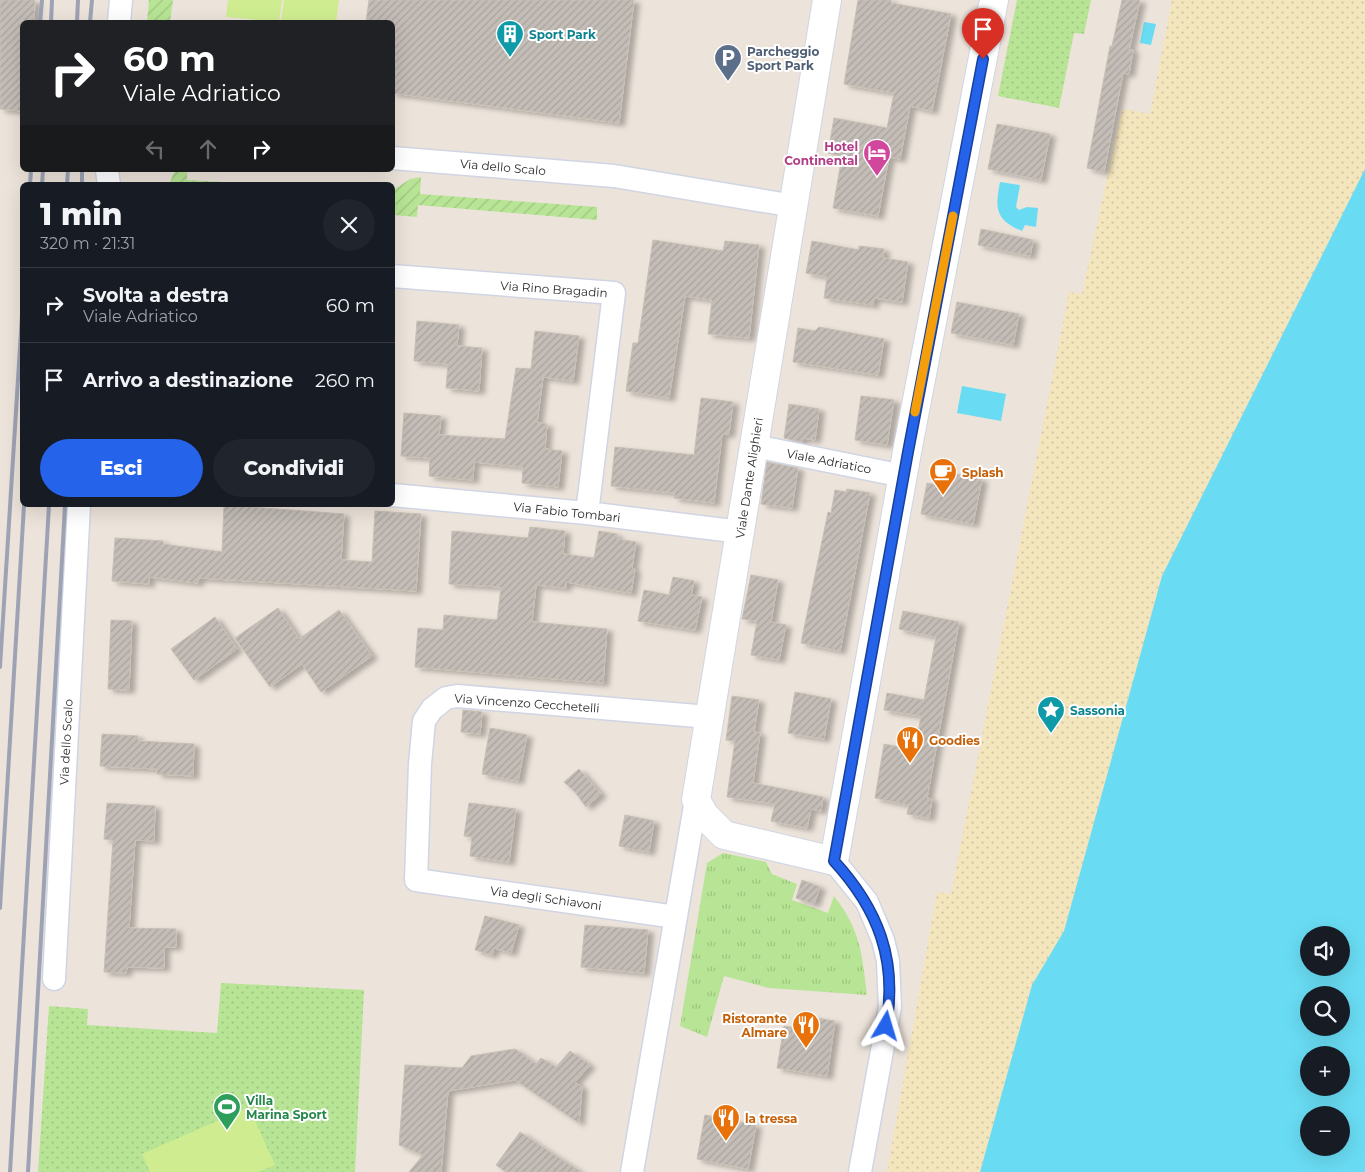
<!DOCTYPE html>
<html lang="it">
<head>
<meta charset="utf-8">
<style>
  body { margin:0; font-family:Montserrat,sans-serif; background:#20242c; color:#f1f3f6; height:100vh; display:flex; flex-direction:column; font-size:19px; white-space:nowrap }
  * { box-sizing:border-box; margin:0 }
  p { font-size:16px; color:#9ea1a6 }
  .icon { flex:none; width:28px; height:28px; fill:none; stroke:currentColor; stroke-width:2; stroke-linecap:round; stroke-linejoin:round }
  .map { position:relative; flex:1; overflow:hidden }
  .drawer { position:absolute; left:20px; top:182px; width:375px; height:325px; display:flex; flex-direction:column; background:#171b24; border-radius:8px; box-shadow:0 5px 20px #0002 }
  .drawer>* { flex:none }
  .guide { position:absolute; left:20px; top:20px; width:375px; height:152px; border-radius:8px; box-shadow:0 5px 20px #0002; background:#202124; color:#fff; overflow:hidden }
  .tools { position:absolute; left:1300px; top:926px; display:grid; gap:10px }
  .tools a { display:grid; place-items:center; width:50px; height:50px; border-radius:50%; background:#171b24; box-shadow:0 5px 20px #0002; font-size:25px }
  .pin { position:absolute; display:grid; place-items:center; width:42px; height:42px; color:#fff; margin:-51px -21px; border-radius:50% 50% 50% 0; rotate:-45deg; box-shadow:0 0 5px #0007 }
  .pin .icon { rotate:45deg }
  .me { position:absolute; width:55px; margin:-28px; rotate:7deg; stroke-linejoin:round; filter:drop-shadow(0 0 4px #0008) }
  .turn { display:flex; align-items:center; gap:18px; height:105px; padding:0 20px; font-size:22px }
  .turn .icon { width:65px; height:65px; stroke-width:2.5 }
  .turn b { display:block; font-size:35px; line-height:42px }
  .lanes { display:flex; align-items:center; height:48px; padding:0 20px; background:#0003; justify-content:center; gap:25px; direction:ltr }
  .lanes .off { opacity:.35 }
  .round { display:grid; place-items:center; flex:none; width:52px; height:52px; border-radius:26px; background:#20242c }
  .headline { display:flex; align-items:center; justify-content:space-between; height:85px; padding:0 20px }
  h1 { font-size:30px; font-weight:800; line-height:38px }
  .action { display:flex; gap:10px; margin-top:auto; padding:10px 20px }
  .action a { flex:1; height:58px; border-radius:30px; background:#2563eb; color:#fff; font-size:20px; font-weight:800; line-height:58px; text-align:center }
  .action a+a { background:#20242c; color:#f1f3f6 }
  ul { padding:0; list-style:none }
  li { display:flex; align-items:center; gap:15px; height:75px; padding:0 20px; border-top:1px solid #363941 }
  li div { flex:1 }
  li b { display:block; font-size:19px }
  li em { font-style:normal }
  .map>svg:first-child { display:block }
</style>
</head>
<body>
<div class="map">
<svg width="1365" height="1172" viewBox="0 0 1365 1172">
  <defs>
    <pattern id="grass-tufts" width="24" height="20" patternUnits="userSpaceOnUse" patternTransform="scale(1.25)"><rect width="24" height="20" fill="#b8e595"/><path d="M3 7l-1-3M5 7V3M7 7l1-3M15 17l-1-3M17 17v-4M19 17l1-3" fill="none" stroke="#9ec480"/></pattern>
    <pattern id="sand-dots" width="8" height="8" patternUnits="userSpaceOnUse" patternTransform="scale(1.25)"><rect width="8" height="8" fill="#f3e5bc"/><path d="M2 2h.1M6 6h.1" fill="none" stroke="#d0c4a2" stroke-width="1.8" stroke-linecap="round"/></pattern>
    <pattern id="park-dots" width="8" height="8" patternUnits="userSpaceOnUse" patternTransform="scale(1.25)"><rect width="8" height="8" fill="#b8e595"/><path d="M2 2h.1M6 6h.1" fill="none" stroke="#9ec480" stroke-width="1.8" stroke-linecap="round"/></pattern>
    <pattern id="garden-furrows" width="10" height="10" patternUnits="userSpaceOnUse" patternTransform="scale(1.25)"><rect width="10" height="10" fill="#b8e595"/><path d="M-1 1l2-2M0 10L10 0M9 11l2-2" fill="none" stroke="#9ec480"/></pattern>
    <pattern id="building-hatch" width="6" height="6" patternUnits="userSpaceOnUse" patternTransform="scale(1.25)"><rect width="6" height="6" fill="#c4bdb7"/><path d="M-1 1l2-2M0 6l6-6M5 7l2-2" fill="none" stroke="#a8a29d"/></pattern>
    <filter id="shadow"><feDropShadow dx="5.5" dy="3" stdDeviation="2.5" flood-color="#0004"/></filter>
  </defs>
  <rect width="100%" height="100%" fill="#ece3da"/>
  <path fill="url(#grass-tufts)" d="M723,853L766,862L772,874L797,884L792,900L828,913L834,896C861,931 862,954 867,995L769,988L724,976L707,1037L680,1026L707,863Z"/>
  <path fill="url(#sand-dots)" d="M1172,0H1365V169L1162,576L1064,931L1032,985L980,1172H887L937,892L951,894L1069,292L1082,294L1122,109L1150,114Z"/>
  <path fill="url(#park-dots)" d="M1017,0H1091L1084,34L1074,33L1059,108L998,96Z
    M221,983L364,990L355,1172H38L49,1006L88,1009L87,1025L217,1033Z"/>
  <path fill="url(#garden-furrows)" d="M149,0H173L170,22H147Z
    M175,170H187V180L279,185H169Z
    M421,177L420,194L597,207V220L418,205L417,217L394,215L395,189L410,179Z"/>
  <path fill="#cfed90" d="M228,0H282L279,22L226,17Z
    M284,0H339L336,22H281Z
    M249,1107L275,1165L258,1172H150L142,1154Z"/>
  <path fill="#69dcf3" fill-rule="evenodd" d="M1144,22L1156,24L1151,45L1140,43Z
    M1365,169V1172H980L1032,985L1064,931L1162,576ZM1309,935H1341V968H1309ZM1309,995H1341V1028H1309ZM1309,1055H1341V1088H1309ZM1309,1115H1341V1148H1309Z
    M1000,182L1020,185L1016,207L1019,210L1027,207L1038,208L1036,227L1025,225L1022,231C995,220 995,208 1000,182Z
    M962,386L1006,394L1001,421L957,413Z"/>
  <path fill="url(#building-hatch)" stroke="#c7bfb4" filter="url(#shadow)" d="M0,0H35L34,22H22V111L0,109Z
    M369,0H634L619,123L392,93V22H366Z
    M858,0H891V3L951,14L932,111L910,106L900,159L889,157L878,216L833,208L842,156L828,153L834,118L887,128L894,93L844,84Z
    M1122,0H1140L1129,50H1133L1129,74L1123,73L1104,172L1087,168L1110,46H1112Z
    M997,124L1050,134L1041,180L988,169Z
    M981,229L1033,240L1030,256L978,245Z
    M653,240L723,251L725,241L759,245L749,338L708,334L712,300L685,296L669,398L626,391L633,343H638Z
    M812,241L859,250V246L884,249L883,258L908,262L902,302L874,298L873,305L824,298L827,277L806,273Z
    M957,302L1019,314L1013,345L951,333Z
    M417,321L459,325L457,346L482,348L479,391L446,388L448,364L414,361Z
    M819,327L884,339L878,375L793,362L798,328L815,331Z
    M535,331L579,336L573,381L543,377L537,423L547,424L545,449L562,451L558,487L522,483L523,467L474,462L473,480L429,476L430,458L401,456L404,413L441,416L439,435L505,439L516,368L531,369Z
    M861,396L894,400L887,445L855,440Z
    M701,398L733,402L729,434H722L714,503L674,498L675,493L611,486L615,447L694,455Z
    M789,404L819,409L815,440L803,438L802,442L784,438Z
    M767,462L798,468L792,508L761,504Z
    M940,471L982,479L973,524L921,514L927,483L937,485Z
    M847,489L870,493L840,651L801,643L828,512L831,513L835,490L846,492Z
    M224,505L344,514L341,560L372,562L375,511L421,514L416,591L199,578L198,583L149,577V584L112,581L115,538L163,541V544L222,552Z
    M530,527L565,531L563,554L594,558L599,531L617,534V539L636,542L632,568L635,569L631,593L566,582V588L536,585L532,622L607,629L603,683L415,667L418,628L443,630L444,615L497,620L501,587L449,584L452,531L528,538Z
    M751,575L778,580L771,622L786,625L779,660L751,655L757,621L742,619Z
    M673,577L694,581L691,595L702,597L695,630L638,621L644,590L669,595Z
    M278,608L299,639L339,610L372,656L321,692L302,664L270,687L235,638Z
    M903,611L959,622L927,798L932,799L929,818L907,814L909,805L875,798L884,744L915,750L921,716L884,710L887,693L924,700L936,637L899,629Z
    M215,617L237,649L194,680L171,649Z
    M111,620L132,621L129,690L108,689Z
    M795,692L831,699L824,739L788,733Z
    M732,696L759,700L754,732L760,733L753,783L823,797L821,811L811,809L807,828L771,821L775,804L727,797L735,741L726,740Z
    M463,710L482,712L480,734L461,732Z
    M490,728L527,735L518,781L482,774Z
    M102,734L138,736V741L194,744L193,776L157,774V769L100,766Z
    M579,769L601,794L586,807L575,792L564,782Z
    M107,803L155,806L154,841L135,840L129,928L176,929V947H164V968L127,967L126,973L104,972L113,840L104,839Z
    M469,803L516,809L509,862L470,856L472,837L464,836Z
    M625,815L654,821L649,852L619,846Z
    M802,880L820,887L814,904L796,898Z
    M485,916L519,925L511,953L494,948L492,955L475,950Z
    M585,925L648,930L644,973L581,967Z
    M804,1016L835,1021L827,1076L777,1068L784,1026L802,1029Z
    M515,1049L536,1064L541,1058L556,1067L570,1051L590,1065L575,1082L582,1087L579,1123L515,1080L448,1091L441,1172H409L423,1155L399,1145L405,1065L462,1068L471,1056Z
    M705,1115L756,1125L748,1169L697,1159Z
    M520,1132L550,1152L581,1172H506L496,1165Z"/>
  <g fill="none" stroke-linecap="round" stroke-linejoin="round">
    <defs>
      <path id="minor" d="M119,22L121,0
        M392,158L614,176L794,206
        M107,170L109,185
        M392,276L614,293L587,513
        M755,446L903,476
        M392,495L587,513L741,532
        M834,861L867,902L883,940L888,961L890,1007L860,1172
        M676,917L416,880L420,764L424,721L432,709L446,698L457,696L709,717
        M54,979L79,505
        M632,1172L696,800"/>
      <path id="tertiary" d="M827,0L696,800L705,816L724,835L834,861L907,452L994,0"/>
    </defs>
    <use href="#minor" stroke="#d0d5e3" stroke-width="25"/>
    <use href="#tertiary" stroke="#d0d5e3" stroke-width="30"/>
    <use href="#minor" stroke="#fff" stroke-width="22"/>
    <use href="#tertiary" stroke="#fff" stroke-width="28"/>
    <path stroke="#9da3b4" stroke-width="4" d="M40,22L42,0
      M51,22L52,0
      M77,22L78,0
      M90,22L92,0
      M30,185L31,170
      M42,185L43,170
      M67,185L68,170
      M82,185V170
      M0,667L22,315
      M0,908L24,505
      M10,1172L49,505
      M28,1172L65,505"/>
  </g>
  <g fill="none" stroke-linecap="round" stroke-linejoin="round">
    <defs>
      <path id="route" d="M886,1026C898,960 878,909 834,861L908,452L983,59"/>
    </defs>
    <use href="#route" stroke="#184099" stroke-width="12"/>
    <use href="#route" stroke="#2563eb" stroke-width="9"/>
    <path stroke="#f59e0b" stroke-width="9" d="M915,412L953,216"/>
  </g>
  <defs>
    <symbol id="building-pin" viewBox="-11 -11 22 30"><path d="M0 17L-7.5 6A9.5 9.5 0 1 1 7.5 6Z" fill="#0f9aa8" stroke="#fff"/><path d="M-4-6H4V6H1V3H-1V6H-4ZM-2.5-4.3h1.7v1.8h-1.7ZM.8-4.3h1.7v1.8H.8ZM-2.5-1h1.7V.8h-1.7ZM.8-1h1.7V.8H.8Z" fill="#fff"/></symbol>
    <symbol id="parking-pin" viewBox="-11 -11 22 30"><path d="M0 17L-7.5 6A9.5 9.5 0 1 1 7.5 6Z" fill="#5c6f8a" stroke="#fff"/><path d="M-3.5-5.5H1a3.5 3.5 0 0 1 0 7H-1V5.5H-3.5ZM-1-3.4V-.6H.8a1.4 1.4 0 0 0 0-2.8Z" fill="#fff"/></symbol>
    <symbol id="hotel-pin" viewBox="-11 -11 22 30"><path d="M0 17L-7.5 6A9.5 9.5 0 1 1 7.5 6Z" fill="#d1479c" stroke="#fff"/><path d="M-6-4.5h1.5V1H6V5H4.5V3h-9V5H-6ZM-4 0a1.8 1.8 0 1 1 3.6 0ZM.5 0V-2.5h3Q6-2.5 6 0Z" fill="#fff"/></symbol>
    <symbol id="cafe-pin" viewBox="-11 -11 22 30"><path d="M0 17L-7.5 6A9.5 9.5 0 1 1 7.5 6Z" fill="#e8710a" stroke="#fff"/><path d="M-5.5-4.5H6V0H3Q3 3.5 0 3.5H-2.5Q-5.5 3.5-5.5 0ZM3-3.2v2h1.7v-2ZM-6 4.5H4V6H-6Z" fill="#fff"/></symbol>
    <symbol id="sight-pin" viewBox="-11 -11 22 30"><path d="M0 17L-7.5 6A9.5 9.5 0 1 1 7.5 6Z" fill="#0f9aa8" stroke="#fff"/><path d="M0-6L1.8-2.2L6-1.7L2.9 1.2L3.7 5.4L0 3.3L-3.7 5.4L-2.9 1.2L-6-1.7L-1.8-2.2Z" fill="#fff"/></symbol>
    <symbol id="restaurant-pin" viewBox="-11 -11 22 30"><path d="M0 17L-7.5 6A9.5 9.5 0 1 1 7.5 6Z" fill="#e8710a" stroke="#fff"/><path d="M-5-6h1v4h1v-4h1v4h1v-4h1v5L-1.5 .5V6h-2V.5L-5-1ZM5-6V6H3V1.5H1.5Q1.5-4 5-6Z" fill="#fff"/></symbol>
    <symbol id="stadium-pin" viewBox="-11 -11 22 30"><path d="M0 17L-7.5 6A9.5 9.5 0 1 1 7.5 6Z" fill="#2e9e5b" stroke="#fff"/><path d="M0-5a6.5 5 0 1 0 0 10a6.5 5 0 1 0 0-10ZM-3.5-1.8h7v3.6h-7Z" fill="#fff"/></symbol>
  </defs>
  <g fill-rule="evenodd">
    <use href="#building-pin" x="494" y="18" width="32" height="43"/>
    <use href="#parking-pin" x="712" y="42" width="32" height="43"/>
    <use href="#hotel-pin" x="861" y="137" width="32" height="43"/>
    <use href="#cafe-pin" x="927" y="456" width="32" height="43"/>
    <use href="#sight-pin" x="1035" y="694" width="32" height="43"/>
    <use href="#restaurant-pin" x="894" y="724" width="32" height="43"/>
    <use href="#restaurant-pin" x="790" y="1009" width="32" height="43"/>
    <use href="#stadium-pin" x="211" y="1091" width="32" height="43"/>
    <use href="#restaurant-pin" x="710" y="1102" width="32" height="43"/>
  </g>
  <g text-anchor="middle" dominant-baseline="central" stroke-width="4" stroke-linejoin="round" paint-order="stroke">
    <g font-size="12" font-weight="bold" fill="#0d838f" stroke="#fff" text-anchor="start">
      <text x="529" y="34">Sport Park</text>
      <text x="1070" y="710">Sassonia</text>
    </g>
    <g font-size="12" font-weight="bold" fill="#4e5e75" stroke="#fff" text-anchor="start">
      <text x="747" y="51">Parcheggio<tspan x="747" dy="14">Sport Park</tspan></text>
    </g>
    <g font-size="12" font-weight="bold" fill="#b23c85" stroke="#fff" text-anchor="end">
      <text x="858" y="146">Hotel<tspan x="858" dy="14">Continental</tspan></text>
    </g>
    <g font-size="12" fill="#292929" stroke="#fff">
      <text transform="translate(503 167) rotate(5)">Via dello Scalo</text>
      <text transform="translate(554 289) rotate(4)">Via Rino Bragadin</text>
      <text transform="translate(829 461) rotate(11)">Viale Adriatico</text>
      <text transform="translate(749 478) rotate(-81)">Viale Dante Alighieri</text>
      <text transform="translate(567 512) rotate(6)">Via Fabio Tombari</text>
      <text transform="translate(527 703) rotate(4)">Via Vincenzo Cecchetelli</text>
      <text transform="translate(66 742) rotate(-87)">Via dello Scalo</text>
      <text transform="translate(546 898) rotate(8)">Via degli Schiavoni</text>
    </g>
    <g font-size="12" font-weight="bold" fill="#c56008" stroke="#fff" text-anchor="start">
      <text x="962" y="472">Splash</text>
      <text x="929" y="740">Goodies</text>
      <text x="787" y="1018" text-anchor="end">Ristorante<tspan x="787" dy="14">Almare</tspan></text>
      <text x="745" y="1118">la tressa</text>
    </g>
    <g font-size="12" font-weight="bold" fill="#27864d" stroke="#fff" text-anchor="start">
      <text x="246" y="1100">Villa<tspan x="246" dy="14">Marina Sport</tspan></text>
    </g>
  </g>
</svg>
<div class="tools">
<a><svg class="icon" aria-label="sound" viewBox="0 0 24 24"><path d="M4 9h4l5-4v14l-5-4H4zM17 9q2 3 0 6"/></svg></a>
<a><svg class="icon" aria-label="search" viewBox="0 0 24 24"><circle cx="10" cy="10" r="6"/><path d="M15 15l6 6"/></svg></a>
<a>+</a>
<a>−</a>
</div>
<div class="pin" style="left:983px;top:59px;background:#d93025"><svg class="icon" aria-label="arrive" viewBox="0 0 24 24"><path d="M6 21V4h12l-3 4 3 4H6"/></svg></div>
<svg class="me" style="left:886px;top:1026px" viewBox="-20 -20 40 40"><path d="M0-17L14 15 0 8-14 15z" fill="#2563eb" stroke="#fff" stroke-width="4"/></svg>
<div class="guide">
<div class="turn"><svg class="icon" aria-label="right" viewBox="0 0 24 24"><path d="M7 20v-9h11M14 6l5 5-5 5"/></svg><div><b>60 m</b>Viale Adriatico</div></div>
<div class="lanes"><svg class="icon off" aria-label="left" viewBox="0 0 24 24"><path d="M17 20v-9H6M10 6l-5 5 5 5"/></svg><svg class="icon off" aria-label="ahead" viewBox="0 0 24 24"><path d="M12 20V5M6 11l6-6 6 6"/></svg><svg class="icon" aria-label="right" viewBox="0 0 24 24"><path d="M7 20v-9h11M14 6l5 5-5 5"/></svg></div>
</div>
<section class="drawer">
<div class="headline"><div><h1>1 min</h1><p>320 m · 21:31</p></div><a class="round"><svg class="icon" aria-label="close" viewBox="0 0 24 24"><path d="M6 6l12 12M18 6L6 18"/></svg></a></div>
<ul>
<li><svg class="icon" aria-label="right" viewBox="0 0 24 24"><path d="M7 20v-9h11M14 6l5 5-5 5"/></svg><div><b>Svolta a destra</b><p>Viale Adriatico</p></div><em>60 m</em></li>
<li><svg class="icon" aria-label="arrive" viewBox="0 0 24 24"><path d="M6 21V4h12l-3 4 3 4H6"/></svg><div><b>Arrivo a destinazione</b></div><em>260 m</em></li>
</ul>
<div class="action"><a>Esci</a><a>Condividi</a></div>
</section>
</div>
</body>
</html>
